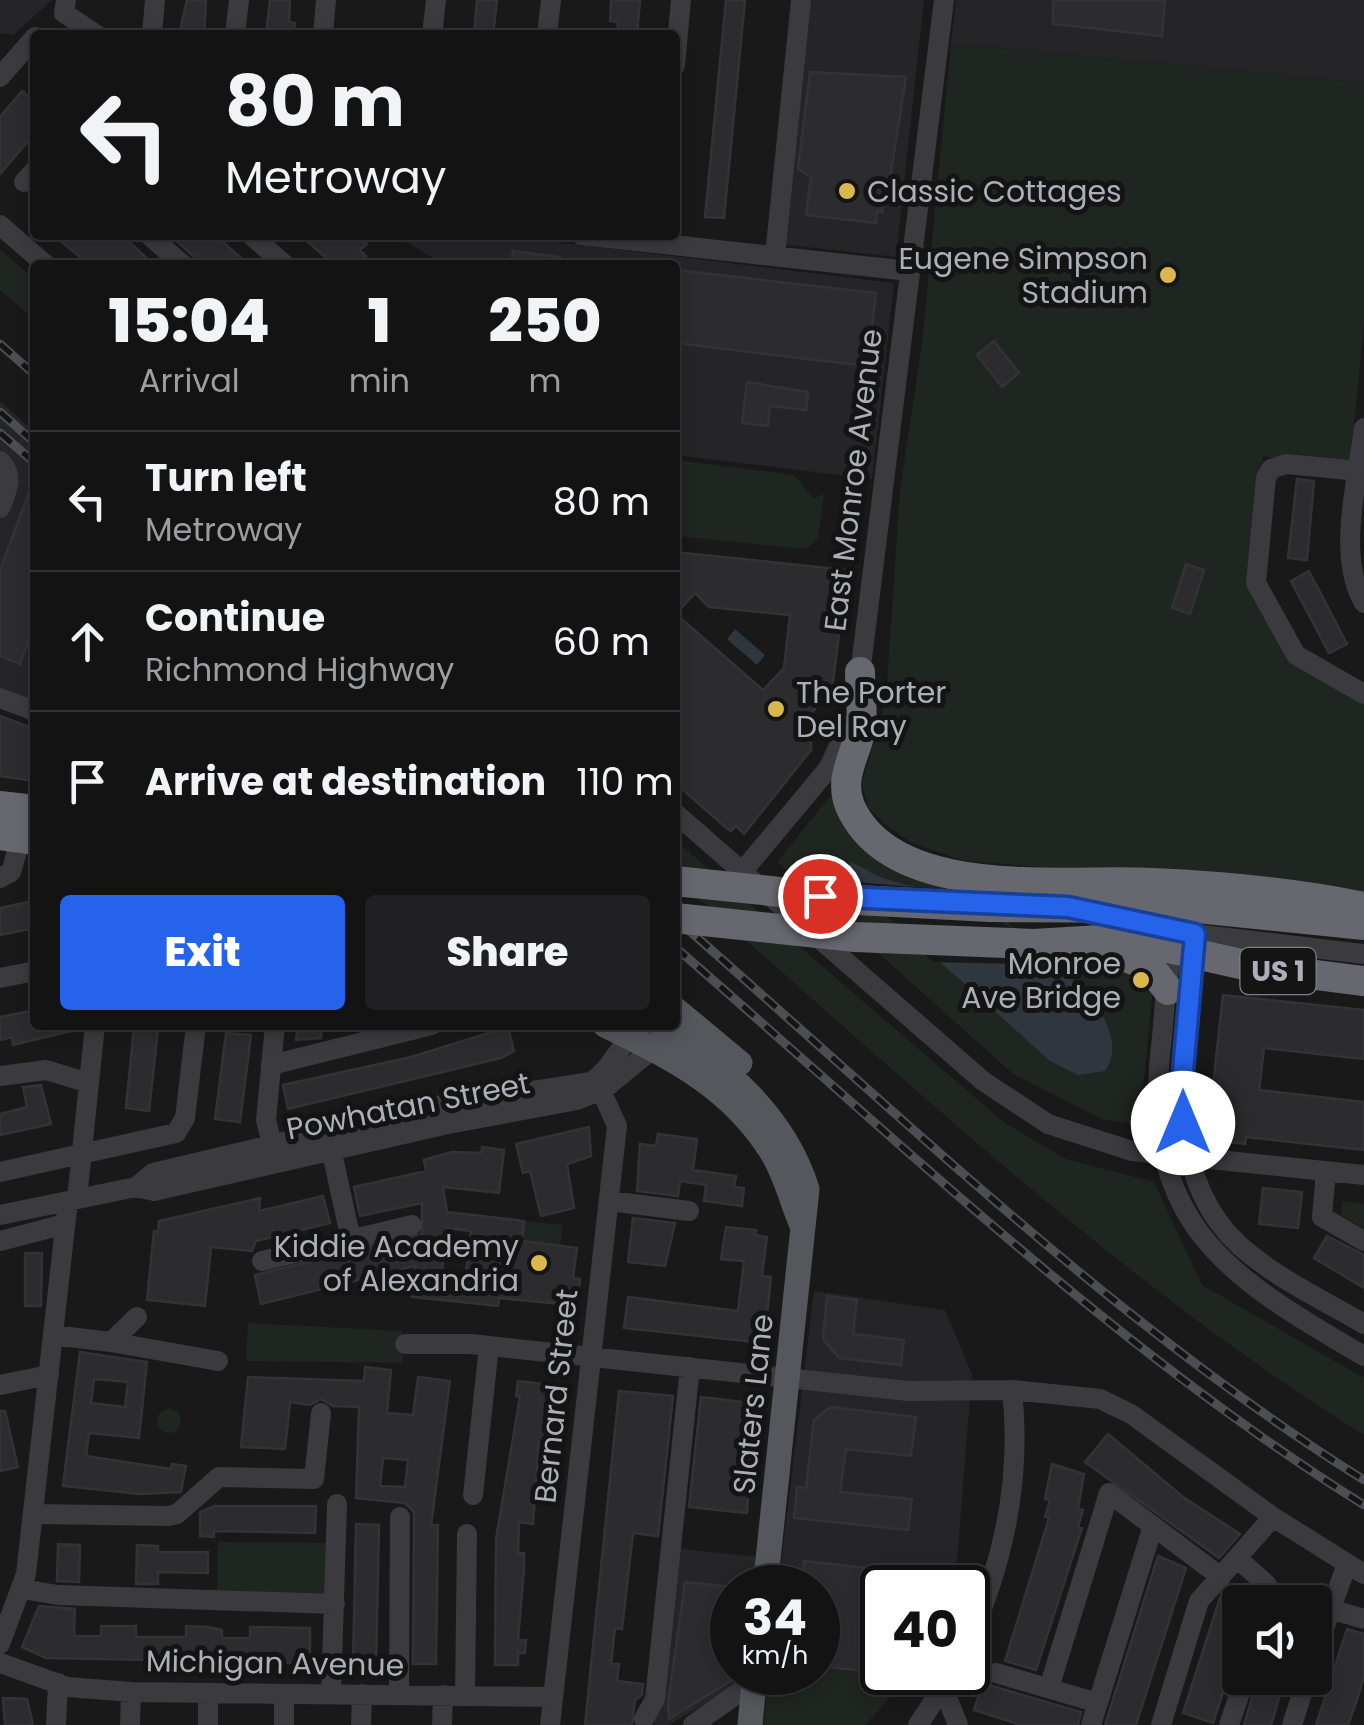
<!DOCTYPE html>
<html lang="en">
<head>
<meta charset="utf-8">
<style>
  body { margin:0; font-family:Poppins,sans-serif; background:#202022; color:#f1f3f6; height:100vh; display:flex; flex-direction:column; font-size:38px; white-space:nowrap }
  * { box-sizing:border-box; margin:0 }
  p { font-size:32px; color:#9d9ea0 }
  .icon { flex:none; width:55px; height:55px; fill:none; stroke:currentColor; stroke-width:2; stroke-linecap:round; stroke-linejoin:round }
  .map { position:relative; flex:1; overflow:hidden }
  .details { position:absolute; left:30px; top:260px; width:650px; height:770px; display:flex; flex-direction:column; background:#131314; border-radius:10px; box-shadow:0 5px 15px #0003,0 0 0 2px #323234 }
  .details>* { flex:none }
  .hud { position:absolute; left:30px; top:30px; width:650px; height:210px; border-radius:10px; box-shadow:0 5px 15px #0003,0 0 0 2px #323234; background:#131314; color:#f1f3f6; overflow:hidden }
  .buttons { position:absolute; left:1222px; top:1585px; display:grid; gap:20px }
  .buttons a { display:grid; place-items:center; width:110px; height:110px; border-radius:10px; background:#131314; box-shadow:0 5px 15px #0003,0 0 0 2px #323234; font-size:50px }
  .speed { position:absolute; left:710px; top:1565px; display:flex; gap:20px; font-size:50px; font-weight:700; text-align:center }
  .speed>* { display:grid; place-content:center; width:130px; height:130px; border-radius:50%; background:#131314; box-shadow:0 5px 15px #0003,0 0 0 2px #323234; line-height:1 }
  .speed small { font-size:25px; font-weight:400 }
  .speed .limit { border:5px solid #111; border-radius:15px; background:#fff; color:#111 }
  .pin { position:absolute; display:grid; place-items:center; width:85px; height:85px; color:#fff; margin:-42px; border:5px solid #fff; border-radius:50%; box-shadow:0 2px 10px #0007 }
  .me { position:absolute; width:110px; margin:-55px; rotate:0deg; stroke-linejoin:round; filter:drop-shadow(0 0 8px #0008) }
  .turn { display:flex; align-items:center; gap:35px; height:210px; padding:0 30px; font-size:45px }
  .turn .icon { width:130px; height:130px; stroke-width:2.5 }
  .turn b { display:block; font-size:70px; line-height:85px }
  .eta { display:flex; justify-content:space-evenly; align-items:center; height:170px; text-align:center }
  .eta b { font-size:60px; font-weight:800; line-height:70px }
  .cta { display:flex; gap:20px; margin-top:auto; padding:20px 30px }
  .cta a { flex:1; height:115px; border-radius:10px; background:#2563eb; color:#fff; font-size:40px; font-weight:800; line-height:115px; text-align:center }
  .cta a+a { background:#202022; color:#f1f3f6 }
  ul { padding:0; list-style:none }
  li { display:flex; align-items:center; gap:30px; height:140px; padding:0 30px; border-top:2px solid #323234 }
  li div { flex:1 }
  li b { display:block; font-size:38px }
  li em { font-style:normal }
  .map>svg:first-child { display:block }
</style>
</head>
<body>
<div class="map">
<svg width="1364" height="1725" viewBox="0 0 1364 1725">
  <rect width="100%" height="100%" fill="#19191a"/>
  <path fill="#252527" d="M0,0H52L13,35L0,33Z
    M806,0H924L896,257L779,244Z
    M956,0H1364V83L951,43Z
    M395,235H498L894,283L872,479L675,455V265H445Z
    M0,401L35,432V701L0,687Z
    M814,1291L945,1310L972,1374L957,1560L944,1587L882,1588V1672L911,1673L909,1677L818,1668V1588H778Z
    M673,1548L758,1557L753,1587L732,1588V1672L739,1673L737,1685L669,1725H654Z"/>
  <path fill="#1f2520" d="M951,43L1364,83V323L1350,466L1263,456L1248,584L1291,662L1364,701V893L965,861L910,842L885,824L868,807L862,784L886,698L900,489L922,344Z
    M0,249L35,280V320L0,290Z
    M675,460L794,475L813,498L824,494L818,538L806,549L675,536Z
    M832,794L969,889L1058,965C1101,964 1118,960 1153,990L1141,1110L1136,1124L1104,1120L1013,1074L777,862Z
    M675,840L1005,1123L1066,1159L1154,1182L1202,1285L1364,1378V1435C1113,1278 898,1072 675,878Z
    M1342,1201L1364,1204V1228L1341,1215Z
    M524,1221L563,1225L560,1246L522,1241Z
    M248,1323L402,1331L403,1363L246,1361Z
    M157 1421a12 12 0 1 1 24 0a12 12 0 1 1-24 0Z
    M218,1542L327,1543V1599L217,1597Z
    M818,1668L909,1677L865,1725H764L768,1673L818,1672Z"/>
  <path fill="#30363d" d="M735,629L765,655L757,665L727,639Z
    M851,862C861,866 869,872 878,876C897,884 918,886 937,893C985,911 1149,1008 1105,1071L1078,1075L1050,1061L929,952L856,877L849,868Z"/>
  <path fill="#19191a" d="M854,882L941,889L1015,930L1058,965L932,962Z"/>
  <path fill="#2c2c2e" stroke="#333336" stroke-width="2.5" fill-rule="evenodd" d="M187,0H206L204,35H179Z
    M270,0H290L289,22L295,23L293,35H266Z
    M477,0H497L493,35L474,34Z
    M611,0H640L637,35H617L618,22L610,21Z
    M726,0H745L724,218L705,217Z
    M1053,0H1165L1162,36L1053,24Z
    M810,72L906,77L890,179L886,178L882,212L877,211L876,223L806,215L811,177L798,169Z
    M22,91L35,102V133L0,174V117Z
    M53,235H122L154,265H90Z
    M170,235H215L249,265H203Z
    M300,235H346L352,241L357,235L367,244L360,250L366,256L358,265H334Z
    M513,251L560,257L559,265H511Z
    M676,270L876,293L867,366L675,343Z
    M994,341L1019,373L1002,387L977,355Z
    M747,382L808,392L806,410L770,406L768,426L742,423Z
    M34,479L35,622L20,664L0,656V570Z
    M1297,479L1314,481L1307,560L1288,558Z
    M675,552L847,570L832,690L797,729L811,743V750L744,834L736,826L731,831L724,826L675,783ZM695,593L709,607L790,615L784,668L763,690L676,614Z
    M1186,564L1204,570L1190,614L1172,608Z
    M1309,571L1347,644L1329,653L1291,581Z
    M0,716L35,729V781L0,776Z
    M32,901L35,928L0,935V908Z
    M1223,995L1364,1010V1059L1264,1048L1259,1090L1364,1102V1150L1246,1137L1245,1144L1207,1140Z
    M35,1010V1025H74L75,1030L13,1045L12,1037L0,1040V1017Z
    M298,1025H322L321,1038L296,1040Z
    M134,1027L158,1029L149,1111L126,1108Z
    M508,1027L514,1051L501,1058L288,1109L283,1085L411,1057Z
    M226,1033L251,1035L240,1122L215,1119Z
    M41,1085L51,1124L0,1135V1114L27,1107L23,1087Z
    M589,1127L591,1156L567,1164L574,1208L541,1216L530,1171L523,1173L516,1144Z
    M658,1134L697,1139L693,1170L736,1176L734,1187L744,1188L742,1206L704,1201L706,1185L680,1181L678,1196L637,1191L640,1144L656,1146Z
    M482,1147L504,1150L499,1193L443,1187L447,1212L524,1221L522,1241L577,1248L573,1278L580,1279L578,1297H572L571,1305L499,1298L498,1306L412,1297L415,1266L261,1304L255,1275L422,1234V1203L360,1216L354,1187L426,1171L424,1160L452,1152L481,1153ZM447,1228L471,1231L464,1289L440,1286Z
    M1263,1188L1302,1192L1298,1228L1259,1224Z
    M323,1196L330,1223L256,1241L252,1251L211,1247L205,1306L147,1300L154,1231L158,1232L159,1221L260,1198L259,1211Z
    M633,1218L675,1223L665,1266L628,1262Z
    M726,1227L756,1230L755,1235L767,1237L762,1276L771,1277L764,1343L624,1328L628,1297L738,1311L744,1261L721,1259Z
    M1327,1236L1364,1255V1288L1314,1258Z
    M25,1253H42L41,1306H25Z
    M827,1296L857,1300L853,1334L904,1340L901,1365L839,1358L823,1339Z
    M80,1352L147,1362L139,1438L89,1433L86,1456L171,1469L172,1464L186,1466L181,1492L140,1494L63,1486ZM94,1379L128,1382L125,1407L91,1403Z
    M365,1367L391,1370L387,1413L413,1415L418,1377L450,1381L431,1525H438L436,1664H413L414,1512L405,1503L356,1498L359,1407L333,1406L321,1399L310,1405L290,1402L285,1449L241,1447L248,1377L364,1381ZM383,1458L408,1460L405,1487L380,1486Z
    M518,1381L550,1385L544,1442L539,1441L533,1524L519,1522L518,1553H524V1569L518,1640H526L525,1653H518V1665H495L496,1539L520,1397L516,1396Z
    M619,1391L673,1396L658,1536L633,1533L622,1629L615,1628L611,1664H619L617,1681L643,1684L642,1695L635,1700L632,1725H585Z
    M701,1397L760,1404L757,1432H751L747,1513L689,1507Z
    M830,1407L916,1417L911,1456L846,1449L840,1492L912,1499L908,1530L794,1518L797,1487L806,1488L814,1420Z
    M0,1411H5L18,1467L0,1471Z
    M1108,1434L1183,1497L1240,1534L1219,1558L1085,1462Z
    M1052,1464L1084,1474L1078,1509L1083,1510L1078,1527L1082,1528L1036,1670L1005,1661L1049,1518L1045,1517L1050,1500L1045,1499Z
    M215,1506H316L315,1533L214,1531V1537L200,1536V1512Z
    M356,1524L379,1525L376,1664H353Z
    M58,1544L80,1545L79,1582L57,1581Z
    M137,1545L158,1546V1552H208V1573L158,1572V1584H136Z
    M1158,1556L1186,1568L1136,1725H1105Z
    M804,1561L903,1572L902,1588H882V1673L818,1666V1588H801Z
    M685,1582L732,1587V1680L669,1719L668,1704Z
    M1227,1590L1240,1594V1641L1213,1723L1183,1713L1220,1598Z
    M39,1606L75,1609L74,1636H101V1626H136V1637H186V1626L208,1627L222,1630V1638H250V1627L310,1628V1663L46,1658L22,1647Z
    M1347,1629L1364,1634V1676L1356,1703L1348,1725H1316Z
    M1258,1678H1285L1275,1712L1271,1725H1244Z
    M984,1679L992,1686L1081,1712L1078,1725H1021L974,1710Z
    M3,1698L27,1699L33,1725H5Z"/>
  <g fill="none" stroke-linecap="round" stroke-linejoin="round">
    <path stroke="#3a3a3f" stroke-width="20" d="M66,0L64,13L97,35
      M152,35L155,0
      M235,35L239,0
      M323,35L326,0
      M432,35L436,0
      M547,35L551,0
      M675,65L681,0
      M0,77L35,37
      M24,182L35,170
      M0,225L46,265
      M149,235L183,265
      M251,235L285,265
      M581,235L909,271
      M775,256L801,0
      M1364,428C1358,479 1336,556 1364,603
      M0,461C15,476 7,491 0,508
      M1359,471L1286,464L1271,469L1266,478L1256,583L1296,655L1364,694
      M859,682L944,0
      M0,698L35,711
      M675,813L983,1081L1048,1124L1132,1151L1364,1175
      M742,872L828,769L849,725
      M0,878L11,872L21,838
      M1197,908C1190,921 1180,934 1175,948C1164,977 1165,1015 1161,1046C1141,1223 1226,1276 1364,1356
      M1119,918L1195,934L1364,954
      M1194,946C1185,1044 1157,1170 1240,1246C1276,1278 1323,1300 1364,1324
      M0,978L35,971
      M271,1065L432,1025
      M0,1076L46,1070L89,1083
      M329,1139L351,1240
      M275,1156L266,1120L275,1025
      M1326,1171L1322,1217L1364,1241
      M0,1172L176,1133L185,1118L196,1025
      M136,1187L154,1191L448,1124L577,1100L604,1089L655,1047L654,1037
      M77,1199L95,1025
      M609,1201L689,1211
      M0,1215L136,1187L153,1173L436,1106L591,1082C615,1067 620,1039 645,1025
      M0,1241L65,1224
      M262,1261L412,1225
      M53,1335L111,1342L137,1317
      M111,1342L218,1361
      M405,1344H471L908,1391L1012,1390L1100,1399L1131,1414L1273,1517L1364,1574
      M0,1385L49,1375
      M473,1495L489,1346
      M33,1514L169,1516L177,1514L219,1477L314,1479L321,1413
      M1237,1558L1267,1585L1268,1602
      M22,1589L58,1595L335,1604
      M1329,1609L1364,1619
      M968,1643C1004,1562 1022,1479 1012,1390
      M0,1644L26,1574L68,1201
      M1315,1653L1347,1564
      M0,1663L67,1687L131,1692L553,1697
      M996,1673L1098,1703
      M1049,1688L1109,1493L1221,1577
      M944,1690L958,1725
      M331,1694L337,1504
      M399,1694L400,1517
      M465,1695L467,1534
      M644,1719L655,1699L690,1367
      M56,1725L58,1683
      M130,1725L131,1692
      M208,1725V1693
      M284,1725V1694
      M361,1725L362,1694
      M442,1725L443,1695
      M550,1725L617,1126L596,1079
      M693,1725L755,1681
      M918,1725L953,1672
      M1091,1725L1153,1526
      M1161,1725L1199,1601L1273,1517
      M1229,1725L1245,1678
      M1292,1725L1307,1678"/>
    <path stroke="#56575d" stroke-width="25" d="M675,1009L740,1063
      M605,1025C671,1058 729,1085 771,1151C785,1172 791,1200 801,1223
      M660,1025C725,1066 784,1115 807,1189L765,1588
      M750,1725L755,1672"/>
    <path stroke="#67686f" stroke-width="30" d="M860,672C860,691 864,714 860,733C854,758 839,779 850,806C893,904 1067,878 1152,883C1223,886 1295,893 1364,907
      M0,806L35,810
      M0,835L35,840
      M990,907L1197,908L1364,925
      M1034,944L1117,939L1147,943L1254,967L1364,981
      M1109,950L1150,967L1168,990"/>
    <defs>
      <path id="rail" d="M0,344L35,375
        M0,412L35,443
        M0,433L35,463
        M675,918C897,1112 1113,1323 1364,1480
        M675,947C898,1140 1113,1348 1364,1505"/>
    </defs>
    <use href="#rail" stroke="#4d4e53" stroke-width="9"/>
    <use href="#rail" stroke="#141415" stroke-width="5" stroke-dasharray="15" stroke-linecap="butt"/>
    <path stroke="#67686f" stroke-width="30" d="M675,881L857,900L990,907
      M675,918L855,937L1034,944"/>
  </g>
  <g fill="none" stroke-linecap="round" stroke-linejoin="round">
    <defs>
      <path id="route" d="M820,896L1068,907L1195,934L1182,1083L1183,1123"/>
    </defs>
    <use href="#route" stroke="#184099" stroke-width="25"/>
    <use href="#route" stroke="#2563eb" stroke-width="18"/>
  </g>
  <g fill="#dbb750" stroke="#141415" stroke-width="4">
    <circle cx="847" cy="191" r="10"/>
    <circle cx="1168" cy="275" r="10"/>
    <circle cx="776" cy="709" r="10"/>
    <circle cx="1141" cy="980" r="10"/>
    <circle cx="539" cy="1263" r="10"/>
  </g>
  <g text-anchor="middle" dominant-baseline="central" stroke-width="10" stroke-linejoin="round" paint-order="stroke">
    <rect fill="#141415" stroke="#7f8087" stroke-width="2.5" x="1240.5" y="948" width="75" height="46" rx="8"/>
    <g font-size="28" font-weight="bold" fill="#adafb8">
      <text x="1278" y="971">US 1</text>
    </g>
    <g font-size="30" fill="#adafb8" stroke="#141415" text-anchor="end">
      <text x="867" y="191" text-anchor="start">Classic Cottages</text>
      <text x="1148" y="258">Eugene Simpson<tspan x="1148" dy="34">Stadium</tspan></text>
      <text x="796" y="692" text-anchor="start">The Porter<tspan x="796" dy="34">Del Ray</tspan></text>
      <text x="1121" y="963">Monroe<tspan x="1121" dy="34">Ave Bridge</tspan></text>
      <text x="519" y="1246">Kiddie Academy<tspan x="519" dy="34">of Alexandria</tspan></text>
    </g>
    <g font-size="30" fill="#adafb8" stroke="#141415">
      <text transform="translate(853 480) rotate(-83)">East Monroe Avenue</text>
      <text transform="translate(408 1106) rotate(-11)">Powhatan Street</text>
      <text transform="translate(556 1396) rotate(-84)">Bernard Street</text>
      <text transform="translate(753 1404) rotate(-84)">Slaters Lane</text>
      <text transform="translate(275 1663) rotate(1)">Michigan Avenue</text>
    </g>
  </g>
</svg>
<div class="buttons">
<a><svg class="icon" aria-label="sound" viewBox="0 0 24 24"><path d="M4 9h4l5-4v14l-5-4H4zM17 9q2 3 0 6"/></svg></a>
</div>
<div class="speed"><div>34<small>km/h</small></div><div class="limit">40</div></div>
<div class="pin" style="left:820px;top:896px;background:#d93025"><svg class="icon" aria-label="arrive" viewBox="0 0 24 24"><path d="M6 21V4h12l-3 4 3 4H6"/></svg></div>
<svg class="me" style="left:1183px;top:1123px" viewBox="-20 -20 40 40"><circle r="19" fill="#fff"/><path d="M0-13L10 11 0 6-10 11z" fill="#2563eb"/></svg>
<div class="hud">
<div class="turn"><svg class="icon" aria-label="left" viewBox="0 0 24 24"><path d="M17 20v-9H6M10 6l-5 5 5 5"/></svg><div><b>80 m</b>Metroway</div></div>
</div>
<section class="details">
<div class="eta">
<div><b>15:04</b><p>Arrival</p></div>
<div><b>1</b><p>min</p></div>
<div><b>250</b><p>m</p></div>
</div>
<ul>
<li><svg class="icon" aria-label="left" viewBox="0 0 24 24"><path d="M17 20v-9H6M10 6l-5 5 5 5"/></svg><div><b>Turn left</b><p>Metroway</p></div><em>80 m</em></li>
<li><svg class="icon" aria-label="ahead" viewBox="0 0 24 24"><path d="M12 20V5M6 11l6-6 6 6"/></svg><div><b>Continue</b><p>Richmond Highway</p></div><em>60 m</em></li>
<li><svg class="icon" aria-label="arrive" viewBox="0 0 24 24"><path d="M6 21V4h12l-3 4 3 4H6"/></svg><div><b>Arrive at destination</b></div><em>110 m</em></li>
</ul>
<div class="cta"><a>Exit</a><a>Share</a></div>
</section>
</div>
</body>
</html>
